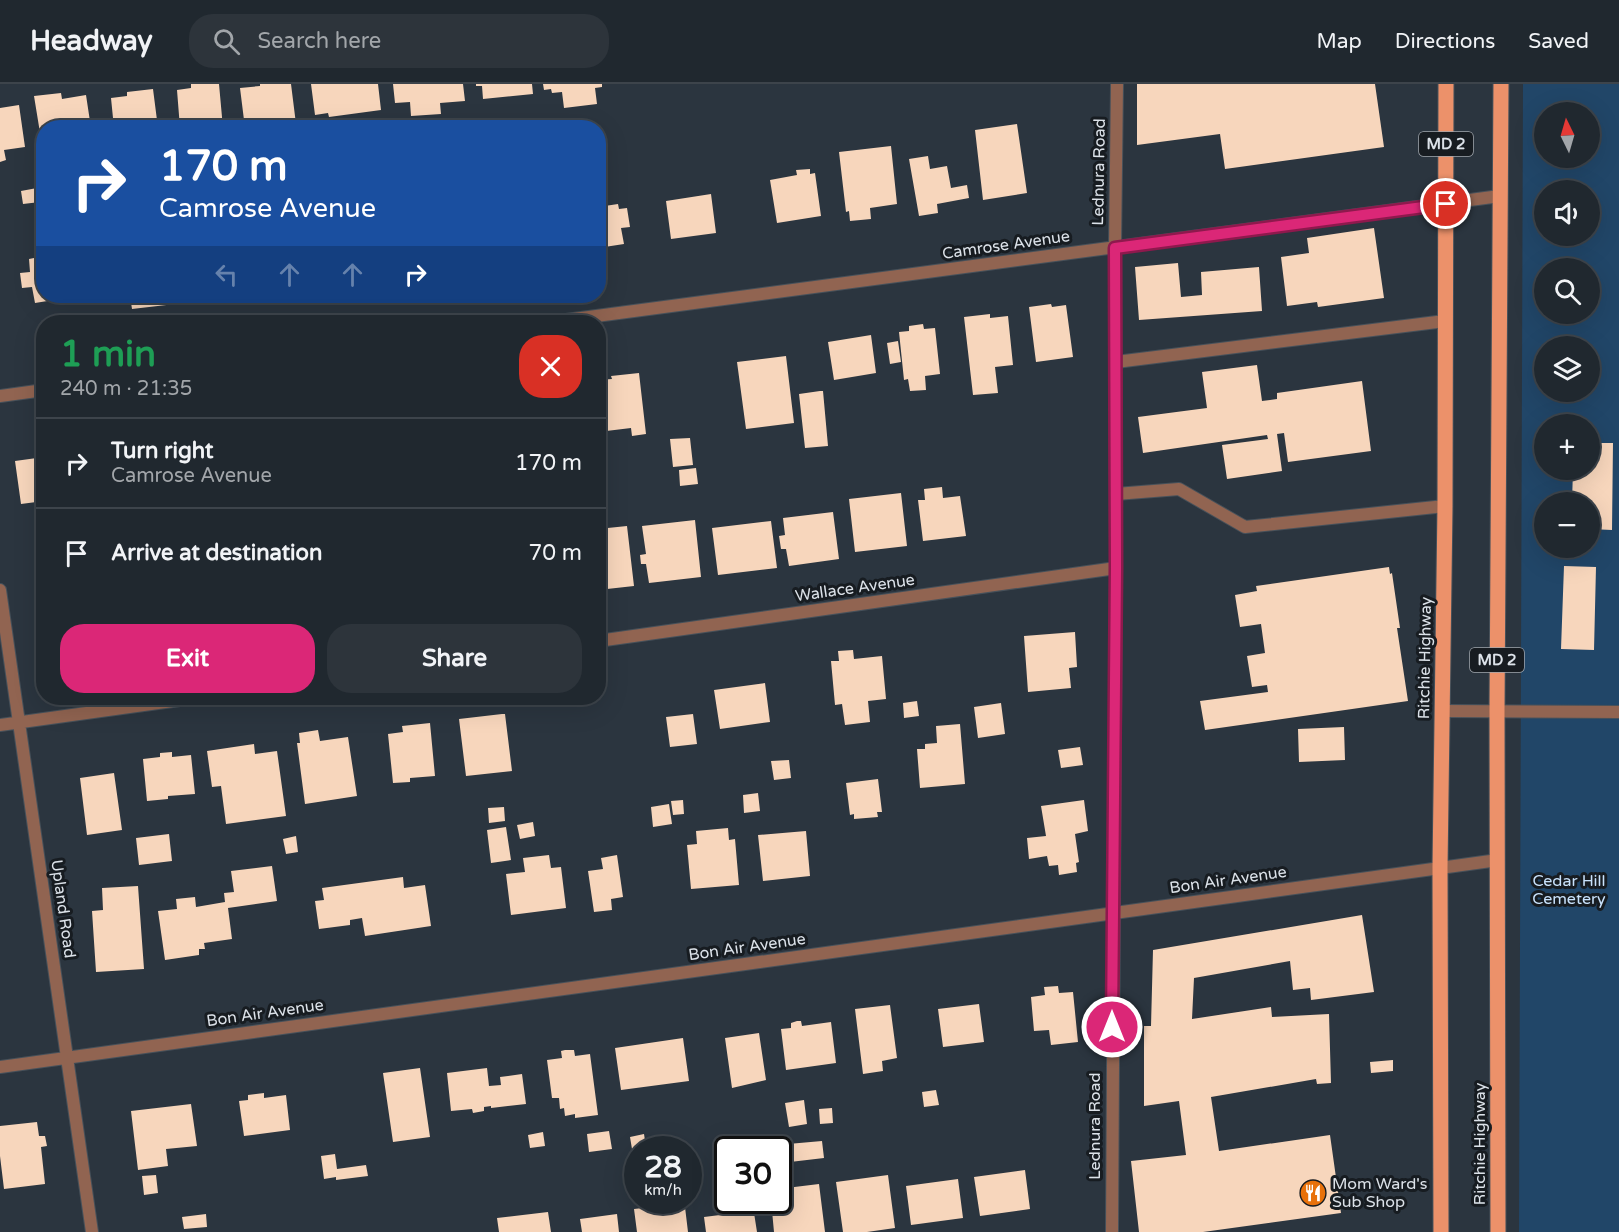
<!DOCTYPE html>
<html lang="en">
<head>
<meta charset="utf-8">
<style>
  body { margin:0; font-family:"Varela Round",sans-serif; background:#2d343b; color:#f1f3f6; height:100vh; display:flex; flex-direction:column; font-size:22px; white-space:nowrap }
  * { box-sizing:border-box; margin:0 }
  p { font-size:20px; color:#a2a6aa }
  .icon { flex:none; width:33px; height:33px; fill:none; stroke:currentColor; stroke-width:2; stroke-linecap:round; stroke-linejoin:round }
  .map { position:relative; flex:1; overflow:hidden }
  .sheet { position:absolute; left:36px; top:231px; width:570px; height:390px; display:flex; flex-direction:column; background:#20282f; border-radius:24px; box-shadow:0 6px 24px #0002,0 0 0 2px #3d444b }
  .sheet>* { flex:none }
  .top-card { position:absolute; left:36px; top:36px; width:570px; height:183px; border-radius:24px; box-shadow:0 6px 24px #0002,0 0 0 2px #3d444b; background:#1a4fa0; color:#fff; overflow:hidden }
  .needle { width:39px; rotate:355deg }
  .tools { position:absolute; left:1534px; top:18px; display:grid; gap:12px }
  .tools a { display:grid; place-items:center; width:66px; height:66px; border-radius:50%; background:#20282f; box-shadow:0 6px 24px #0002,0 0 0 2px #3d444b; font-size:30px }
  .speed { position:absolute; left:624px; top:1052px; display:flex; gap:12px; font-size:30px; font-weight:700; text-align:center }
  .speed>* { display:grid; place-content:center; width:78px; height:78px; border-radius:50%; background:#20282f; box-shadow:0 6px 24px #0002,0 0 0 2px #3d444b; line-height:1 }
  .speed small { font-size:15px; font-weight:400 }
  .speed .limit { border:3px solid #111; border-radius:9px; background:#fff; color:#111 }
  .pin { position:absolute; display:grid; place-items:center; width:51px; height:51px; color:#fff; margin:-26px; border:3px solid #fff; border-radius:50%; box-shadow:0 2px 6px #0007 }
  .me { position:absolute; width:66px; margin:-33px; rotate:0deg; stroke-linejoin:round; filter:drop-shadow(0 0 4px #0008) }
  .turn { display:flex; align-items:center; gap:21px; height:126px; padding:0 24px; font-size:27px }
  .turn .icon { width:78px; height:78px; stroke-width:2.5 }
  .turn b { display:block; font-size:42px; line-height:51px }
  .lanes { display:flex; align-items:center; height:57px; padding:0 24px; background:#0003; justify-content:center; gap:30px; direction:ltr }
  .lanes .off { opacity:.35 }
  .round { display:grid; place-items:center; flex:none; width:63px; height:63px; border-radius:24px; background:#2d343b }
  .overview { display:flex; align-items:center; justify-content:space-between; height:102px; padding:0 24px }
  h1 { font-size:36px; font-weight:700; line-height:45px; color:#1e9e55 }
  .cta { display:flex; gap:12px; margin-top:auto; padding:12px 24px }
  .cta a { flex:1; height:69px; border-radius:24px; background:#db2777; color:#fff; font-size:24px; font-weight:700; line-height:69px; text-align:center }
  .cta a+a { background:#2d343b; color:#f1f3f6 }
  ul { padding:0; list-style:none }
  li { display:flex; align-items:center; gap:18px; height:90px; padding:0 24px; border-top:2px solid #3d444b }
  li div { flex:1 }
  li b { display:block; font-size:22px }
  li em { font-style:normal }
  header { display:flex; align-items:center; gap:36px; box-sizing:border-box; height:84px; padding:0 30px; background:#20282f; border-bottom:2px solid #3d444b }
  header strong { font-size:28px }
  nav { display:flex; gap:33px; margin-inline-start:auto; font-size:21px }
  .search { width:420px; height:54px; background:#2d343b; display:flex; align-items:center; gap:15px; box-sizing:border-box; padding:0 21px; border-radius:24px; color:#a2a6aa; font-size:22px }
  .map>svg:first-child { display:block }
</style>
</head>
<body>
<header>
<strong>Headway</strong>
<div class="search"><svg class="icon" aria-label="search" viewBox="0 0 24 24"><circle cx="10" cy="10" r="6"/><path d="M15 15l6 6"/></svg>Search here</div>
<nav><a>Map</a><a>Directions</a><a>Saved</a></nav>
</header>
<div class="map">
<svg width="1619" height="1148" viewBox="0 0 1619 1148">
  <rect width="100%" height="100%" fill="#2b353f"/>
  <path fill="#214668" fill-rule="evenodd" d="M1523,0H1619V1148H1519ZM1545,28H1590V74H1545ZM1545,106H1590V152H1545ZM1545,184H1590V230H1545ZM1545,262H1590V308H1545ZM1545,340H1590V386H1545ZM1545,418H1590V464H1545Z"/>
  <path fill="#f7d6bc" d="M191,0H219L223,44H180L177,6L191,4Z
    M260,0H291L296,40L245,44L240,4L260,2Z
    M311,0H378L381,26L329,33L328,29L315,31Z
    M393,0H463L465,17L440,19L441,30L411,32L410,18L395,19Z
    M476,0H532L533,10L483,15L482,2H476Z
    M543,0H602V3L595,4L597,20L564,24L562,8L552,9L551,5L544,6Z
    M1137,0H1375L1384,63L1225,85L1220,50L1137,61Z
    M153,5L158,44H114L111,14L127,12V8Z
    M61,9L62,15L86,11L91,44H44L42,61L34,12Z
    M19,21L25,63L4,66L6,76L0,78V24Z
    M1017,40L1027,109L983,116L975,46Z
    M891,62L897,120L870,124L871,135L850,137L849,127L846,128L839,68Z
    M928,72L930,85L947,82L951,104L967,101L969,114L937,120L938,129L919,132L909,75Z
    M810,85V90L815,89L821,132L777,139L770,96L797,91L796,86Z
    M37,104L40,118L23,120L21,107Z
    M711,110L716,149L671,155L666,117Z
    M618,120L619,125L627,124L630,143L621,144L624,160L598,164V123Z
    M1374,144L1384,214L1318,223L1317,218L1287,222L1281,173L1309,169L1307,154Z
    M44,172V212H66V214L35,219L32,203L22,204L20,189L30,188L29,175Z
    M1178,179L1181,213L1202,211L1201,188L1259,183L1262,227L1139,236L1135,183Z
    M130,212H174L175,220L132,225Z
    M199,212H226L227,216L201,220Z
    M1051,220L1052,223L1066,221L1073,273L1036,278L1029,223Z
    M990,230V234L1008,232L1013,281L995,283L998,309L973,311L964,233Z
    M923,240L924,245L935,244L940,290L925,292L926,306L910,307L908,295L904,296L899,248L909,247V242Z
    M871,251L876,289L834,296L828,258Z
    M898,257L901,278L890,280L887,259Z
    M786,272L794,339L746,345L737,278Z
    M1257,281L1262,317L1277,315V309L1362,297L1371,367L1288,378L1284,349L1277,350L1282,387L1227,395L1222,361L1268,355L1267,351L1143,369L1138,333L1207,324L1202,288Z
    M639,289L646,350L632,352L631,344L598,348V296L612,295L611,292Z
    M820,307H823L828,362L805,364L799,310Z
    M690,354L693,381L673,383L670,355Z
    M1590,359H1613L1612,446L1590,445V418H1572L1573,386H1590Z
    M44,373V417L21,420L15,377Z
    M696,384L698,400L680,402L679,386Z
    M942,403L943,414L960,412L966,452L923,457L918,416H925L924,405Z
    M901,409L907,462L855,468L849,415Z
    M833,428L839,475L789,482L786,465H781L779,452L785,451L783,434Z
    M695,436L701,493L649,499L646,480H641L640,471L646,470L642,442Z
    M771,437L777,484L718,491L712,444Z
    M627,442L634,502L598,506V445Z
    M1564,482L1596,483L1594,566L1561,565Z
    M1389,483L1390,490L1392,489L1400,544H1397L1408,617L1205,646L1200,617L1268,608L1267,601L1252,603L1247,572L1265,569L1261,540L1240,543L1235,511L1257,507L1256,502Z
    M1075,548L1077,583L1069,584L1071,604L1028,608L1024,552Z
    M853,566L854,575L882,572L886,615L868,617L870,638L845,641L842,620L835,621L831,577H839L838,567Z
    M765,599L770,638L720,645L714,606Z
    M917,617L919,632L904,634L903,619Z
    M1001,619L1005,650L978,654L974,623Z
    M502,630H505L512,687L466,692L459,635Z
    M693,630L697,660L670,663L666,633Z
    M430,639L435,692L410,694V698L393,699L388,650L403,648L402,642Z
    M960,640L965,700L920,704L917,665H925V660L937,659L936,642Z
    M1344,643L1345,676L1299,678L1298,645Z
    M318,646L320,657L348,653L357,712L305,720L297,659H300L299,649Z
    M254,660L255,670L277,667L286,732L226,740L221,702L212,703L207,667Z
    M1080,663L1083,681L1061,684L1058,666Z
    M172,668V673L191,671L195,710L168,712V715L147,717L143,675L160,673V669Z
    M789,676L791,694L774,696L771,677Z
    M114,689L122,746L87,751L80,694Z
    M878,695L882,728H877L878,733L854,735V730L850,731L846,699Z
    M758,709L760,727L744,729L743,711Z
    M683,716L684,730L673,731L671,717Z
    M1084,716L1088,747L1075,750L1079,778L1076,779L1077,788L1059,791L1058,781L1049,782L1047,772L1029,775L1027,754L1046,752L1041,722Z
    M669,720L672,740L653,743L651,723Z
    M504,723L505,737L489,739L488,724Z
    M533,738L535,752L520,755L517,741Z
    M506,743L511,776L491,779L487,746Z
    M728,744L729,756L735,755L739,801L691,805L687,761L697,760L696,747Z
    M806,747L810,792L763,797L758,751Z
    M169,750L172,777L139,781L136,754Z
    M296,752L298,768L286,770L283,755Z
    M549,771L551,784L561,783L566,824L511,831L506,790L525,788L523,774Z
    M617,771L623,813L611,815L612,826L594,828L588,787L603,785L601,774Z
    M272,782L277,817L228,824L232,855L204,859L205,865H199V871L165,876L158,827L177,825L176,815L195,813L196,823L225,818L224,809L234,808L231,787Z
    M403,793L404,804L425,801L431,842L365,852L362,834L350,836V841L319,845L315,817L324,816L322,804Z
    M138,802L144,885L96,888L92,827L103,826L102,804Z
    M1362,831L1374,908L1311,916L1310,904L1293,906L1290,877L1194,894L1192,935L1271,923L1272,933L1329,930L1331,999L1317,1000L1316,995L1211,1013L1219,1067L1330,1051L1341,1129L1203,1148H1139L1131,1077L1186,1071L1179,1017L1144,1022V942H1151L1153,866Z
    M1058,902L1059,909L1073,908L1078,958L1051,961L1049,946L1034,947L1031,913L1045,911L1044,903Z
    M979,920L984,958L943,963L938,925Z
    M890,921L897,974L882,977L883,987L863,990L855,925Z
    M797,937H801L802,942L831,938L836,979L786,986L781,945L791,944V939Z
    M759,949L766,996L732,1004L725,954Z
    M683,954L689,997L621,1006L615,964Z
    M565,966H574L575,972L590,970L598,1031L575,1034V1030L565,1032L564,1024L560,1025L559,1014H552L547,976L562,974L561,967Z
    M1393,976V987L1371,989L1370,978Z
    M420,984L430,1053L393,1058L383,989Z
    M487,984L489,1002L501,1001L500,993L522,990L526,1020L491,1024V1022L484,1023V1027L473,1029L472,1025L451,1027L447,989Z
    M936,1006L939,1021L924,1023L922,1008Z
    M264,1009V1014L286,1011L290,1046L244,1052L239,1017L248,1016V1011Z
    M804,1016L807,1040L789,1043L785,1019Z
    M191,1020L197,1062L166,1065L168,1082L138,1086L131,1027Z
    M832,1024L833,1039L820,1040L819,1025Z
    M37,1038L39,1052H45L47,1062L41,1063L45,1100L4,1105L0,1072V1042Z
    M609,1047L612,1065L589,1068L587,1050Z
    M543,1048L545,1062L530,1064L528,1051Z
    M644,1050L646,1063L632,1065L630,1053Z
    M822,1057L824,1074L790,1078L788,1060Z
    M335,1070L337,1085L366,1081L368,1092L336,1096V1093L324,1095L321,1072Z
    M1025,1086L1030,1125L980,1132L974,1093Z
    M156,1091L158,1109L144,1111L142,1092Z
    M888,1091L895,1144L867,1148H843L836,1098Z
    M958,1095L963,1134L911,1141L906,1102Z
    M819,1100L825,1148H774L771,1116H778V1105Z
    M735,1116H752L757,1148H706L704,1133L728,1130L726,1117Z
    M676,1118L685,1123L688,1148H637L634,1125L669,1121V1119Z
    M548,1128L551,1148H499L497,1134Z
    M206,1130L207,1143L184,1145L182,1133Z
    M617,1130L619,1148H582L580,1135Z"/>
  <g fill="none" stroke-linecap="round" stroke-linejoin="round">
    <defs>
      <path id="lane" d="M1116,278L1445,237
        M1116,410L1179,405L1245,443L1445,422
        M1443,627L1619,628"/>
      <path id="street" d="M551,238L1500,112
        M0,312L44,306
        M0,506L92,1148
        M598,557L1116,484
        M0,641L194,614
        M0,983L1498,776
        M1112,1148L1116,484L1115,164L1117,0"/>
      <path id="primary" d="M1441,1148L1440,783L1445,422L1446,0
        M1498,1148L1497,627L1501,0"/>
    </defs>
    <use href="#lane" stroke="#47515a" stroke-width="14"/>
    <use href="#street" stroke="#47515a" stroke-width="14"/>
    <use href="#primary" stroke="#47515a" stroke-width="17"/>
    <use href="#lane" stroke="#916451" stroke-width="12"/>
    <use href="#street" stroke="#916451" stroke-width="12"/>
    <use href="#primary" stroke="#ec916a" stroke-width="15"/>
  </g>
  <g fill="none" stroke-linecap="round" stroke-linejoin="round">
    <defs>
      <path id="route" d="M1112,943L1116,484L1115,164L1446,120"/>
    </defs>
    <use href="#route" stroke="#8e194d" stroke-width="15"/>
    <use href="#route" stroke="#db2777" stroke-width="10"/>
  </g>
  <defs>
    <symbol id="restaurant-disc" viewBox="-11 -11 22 22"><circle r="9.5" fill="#e8710a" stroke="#171c21"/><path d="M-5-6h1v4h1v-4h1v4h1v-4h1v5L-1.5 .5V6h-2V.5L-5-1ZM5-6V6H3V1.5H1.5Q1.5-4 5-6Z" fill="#fff"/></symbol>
  </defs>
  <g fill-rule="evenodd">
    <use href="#restaurant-disc" x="1298" y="1094" width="30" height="30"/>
  </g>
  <g text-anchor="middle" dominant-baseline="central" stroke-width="6" stroke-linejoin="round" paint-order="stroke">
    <g fill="#171c21" stroke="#a1a7ad" stroke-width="1.5">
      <rect x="1419" y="48" width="54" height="24" rx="4.5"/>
      <rect x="1470" y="564" width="54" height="24" rx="4.5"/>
    </g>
    <g font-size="15" font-weight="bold" fill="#dce2e9">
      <text x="1446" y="60">MD 2</text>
      <text x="1497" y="576">MD 2</text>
    </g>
    <g font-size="16" fill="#dce2e9" stroke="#171c21">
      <text transform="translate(1099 88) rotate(-89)">Lednura Road</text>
      <text transform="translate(1006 161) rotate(-8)">Camrose Avenue</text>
      <text transform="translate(855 504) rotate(-8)">Wallace Avenue</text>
      <text transform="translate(1425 574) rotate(-89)">Ritchie Highway</text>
      <text transform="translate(1228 796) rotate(-8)">Bon Air Avenue</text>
      <text transform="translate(63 825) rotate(82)">Upland Road</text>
      <text transform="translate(747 863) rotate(-8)">Bon Air Avenue</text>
      <text transform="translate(265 929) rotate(-8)">Bon Air Avenue</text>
      <text transform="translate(1095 1042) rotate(-90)">Lednura Road</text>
      <text transform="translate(1480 1060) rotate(-90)">Ritchie Highway</text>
    </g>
    <g font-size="16" fill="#c8e2fc" stroke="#171c21">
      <text x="1569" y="797">Cedar Hill<tspan x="1569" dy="18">Cemetery</tspan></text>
    </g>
    <g font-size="16" fill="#dce2e9" stroke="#171c21" text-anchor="start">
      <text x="1332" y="1100">Mom Ward's<tspan x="1332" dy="18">Sub Shop</tspan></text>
    </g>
  </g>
</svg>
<div class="tools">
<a><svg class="needle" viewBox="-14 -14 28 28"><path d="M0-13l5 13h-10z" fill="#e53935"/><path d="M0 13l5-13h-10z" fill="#a2a6aa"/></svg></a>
<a><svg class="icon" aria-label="sound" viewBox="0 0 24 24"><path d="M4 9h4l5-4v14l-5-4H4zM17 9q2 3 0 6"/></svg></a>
<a><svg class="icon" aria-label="search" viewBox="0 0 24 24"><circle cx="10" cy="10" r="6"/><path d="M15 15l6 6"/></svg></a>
<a><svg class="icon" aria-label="layers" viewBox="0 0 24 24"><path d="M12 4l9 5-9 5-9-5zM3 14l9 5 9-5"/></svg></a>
<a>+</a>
<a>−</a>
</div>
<div class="speed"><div>28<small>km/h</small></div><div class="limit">30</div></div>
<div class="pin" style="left:1446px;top:120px;background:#d93025"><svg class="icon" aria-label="arrive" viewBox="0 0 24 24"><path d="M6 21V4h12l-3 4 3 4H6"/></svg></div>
<svg class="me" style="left:1112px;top:943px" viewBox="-20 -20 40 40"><circle r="17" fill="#db2777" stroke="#fff" stroke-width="3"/><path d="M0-11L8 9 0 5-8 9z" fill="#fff"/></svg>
<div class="top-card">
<div class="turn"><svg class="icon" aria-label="right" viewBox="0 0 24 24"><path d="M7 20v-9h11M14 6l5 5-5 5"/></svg><div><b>170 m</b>Camrose Avenue</div></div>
<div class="lanes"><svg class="icon off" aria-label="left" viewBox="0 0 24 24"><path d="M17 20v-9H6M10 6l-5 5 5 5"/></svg><svg class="icon off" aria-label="ahead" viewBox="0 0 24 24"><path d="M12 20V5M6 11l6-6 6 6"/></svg><svg class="icon off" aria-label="ahead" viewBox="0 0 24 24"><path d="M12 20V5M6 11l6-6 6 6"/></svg><svg class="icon" aria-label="right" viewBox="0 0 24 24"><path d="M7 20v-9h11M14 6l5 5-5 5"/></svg></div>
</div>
<section class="sheet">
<div class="overview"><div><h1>1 min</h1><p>240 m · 21:35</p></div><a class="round" style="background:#d93025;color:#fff"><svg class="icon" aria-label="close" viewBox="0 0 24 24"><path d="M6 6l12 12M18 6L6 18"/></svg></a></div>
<ul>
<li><svg class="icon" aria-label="right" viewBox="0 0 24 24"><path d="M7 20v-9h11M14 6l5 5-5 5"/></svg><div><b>Turn right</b><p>Camrose Avenue</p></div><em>170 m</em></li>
<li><svg class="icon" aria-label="arrive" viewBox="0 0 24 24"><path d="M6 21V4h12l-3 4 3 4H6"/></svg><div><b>Arrive at destination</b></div><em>70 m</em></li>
</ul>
<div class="cta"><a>Exit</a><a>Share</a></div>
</section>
</div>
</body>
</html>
